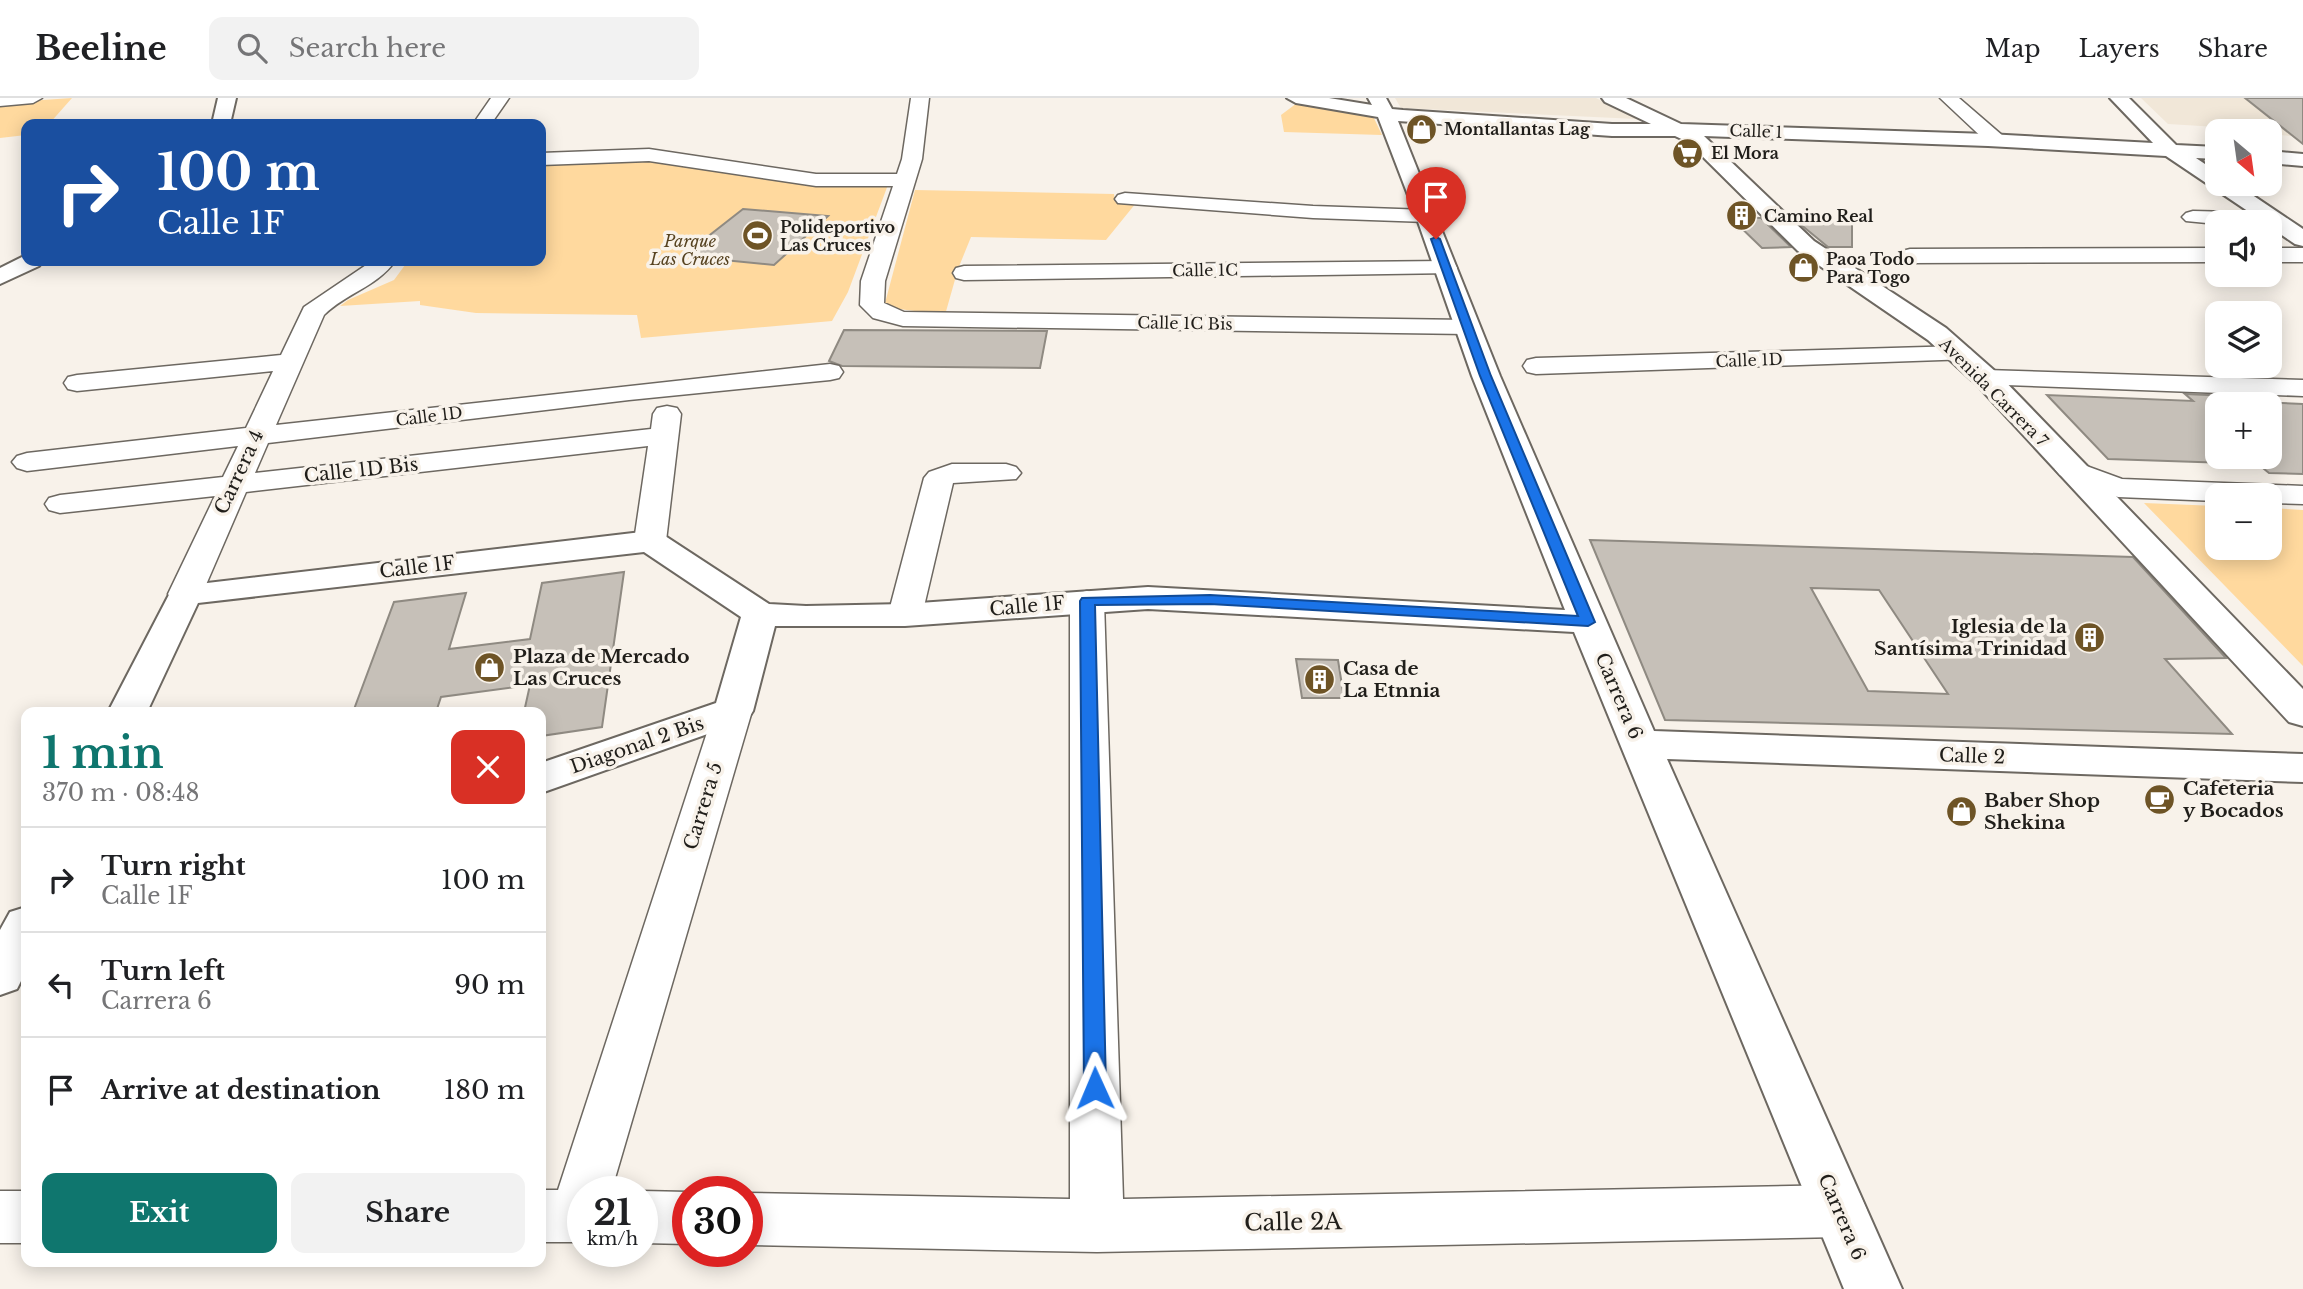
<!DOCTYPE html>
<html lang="en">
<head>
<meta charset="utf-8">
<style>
  body { margin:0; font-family:"Libre Baskerville",serif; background:#f2f2f2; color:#202124; height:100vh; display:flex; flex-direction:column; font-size:26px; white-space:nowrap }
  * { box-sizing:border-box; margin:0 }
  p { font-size:23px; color:#757577 }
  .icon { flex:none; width:38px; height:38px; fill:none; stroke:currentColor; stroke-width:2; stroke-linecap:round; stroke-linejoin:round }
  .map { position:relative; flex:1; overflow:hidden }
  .drawer { position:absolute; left:21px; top:609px; width:525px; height:560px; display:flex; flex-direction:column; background:#fff; border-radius:14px; box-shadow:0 4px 18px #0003 }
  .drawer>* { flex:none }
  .guide { position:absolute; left:21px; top:21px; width:525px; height:147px; border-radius:14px; box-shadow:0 4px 18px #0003; background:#1a4fa0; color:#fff; overflow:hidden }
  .needle { width:46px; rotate:151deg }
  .controls { position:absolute; left:2205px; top:21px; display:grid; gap:14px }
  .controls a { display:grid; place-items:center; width:77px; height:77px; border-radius:14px; background:#fff; box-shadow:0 4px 18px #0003; font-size:35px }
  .speed { position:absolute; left:567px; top:1078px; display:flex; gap:14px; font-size:35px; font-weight:700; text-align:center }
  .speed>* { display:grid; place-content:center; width:91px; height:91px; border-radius:50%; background:#fff; box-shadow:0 4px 18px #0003; line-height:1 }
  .speed small { font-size:18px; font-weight:400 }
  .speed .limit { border:10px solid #d22; background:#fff; color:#111 }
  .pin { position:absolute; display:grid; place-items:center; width:60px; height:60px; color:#fff; margin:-72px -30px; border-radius:50% 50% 50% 0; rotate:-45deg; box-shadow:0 0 7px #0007 }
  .pin .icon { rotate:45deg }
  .me { position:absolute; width:77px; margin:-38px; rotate:359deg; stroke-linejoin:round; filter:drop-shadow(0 0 5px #0008) }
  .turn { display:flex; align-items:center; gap:24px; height:147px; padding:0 21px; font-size:32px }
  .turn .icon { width:91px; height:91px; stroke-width:2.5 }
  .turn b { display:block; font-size:49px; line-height:60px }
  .round { display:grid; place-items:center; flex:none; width:74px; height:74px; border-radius:14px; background:#f2f2f2 }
  .summary { display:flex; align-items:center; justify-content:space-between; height:119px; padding:0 21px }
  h1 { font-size:42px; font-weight:700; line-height:52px; color:#0f766e }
  .primary-button { display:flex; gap:14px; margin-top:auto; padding:14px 21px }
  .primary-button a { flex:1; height:80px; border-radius:14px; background:#0f766e; color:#fff; font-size:28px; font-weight:700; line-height:80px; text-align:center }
  .primary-button a+a { background:#f2f2f2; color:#202124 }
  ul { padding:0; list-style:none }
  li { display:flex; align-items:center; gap:21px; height:105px; padding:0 21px; border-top:2px solid #e0e0e0 }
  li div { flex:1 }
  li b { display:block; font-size:26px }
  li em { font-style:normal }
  header { display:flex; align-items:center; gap:42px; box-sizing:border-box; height:98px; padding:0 35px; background:#fff; border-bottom:2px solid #e0e0e0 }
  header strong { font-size:33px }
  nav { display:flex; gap:38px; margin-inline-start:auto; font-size:24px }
  .search { width:490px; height:63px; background:#f2f2f2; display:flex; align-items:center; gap:18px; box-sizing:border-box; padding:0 24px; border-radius:14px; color:#757577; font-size:26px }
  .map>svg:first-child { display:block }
</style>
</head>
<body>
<header>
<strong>Beeline</strong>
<div class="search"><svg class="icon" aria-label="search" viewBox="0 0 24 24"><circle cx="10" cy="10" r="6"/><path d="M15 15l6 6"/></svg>Search here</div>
<nav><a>Map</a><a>Layers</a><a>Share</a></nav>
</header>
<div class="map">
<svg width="2303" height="1191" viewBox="0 0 2303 1191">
  <rect width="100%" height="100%" fill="#f8f2ea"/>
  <path fill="#f1e7d8" d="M1395,0H1596L1637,21L1401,10Z
    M2141,0H2303V39L2270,36V33H2236L2220,32L2217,29L2168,26Z"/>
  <path fill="#ffd99e" d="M72,0L49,26H26V37L0,40V5Z
    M1297,5L1372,16L1382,37L1284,34L1281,17Z
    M637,61L786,84H889L848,194L832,223L641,240L637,217L476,215L420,207V203L340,208L348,202L394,182L408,163H541V66Z
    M915,92L1114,96L1115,104L1136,105L1106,142L971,139L958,171L945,217L884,209Z
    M2144,405L2217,408V450H2270V410L2303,412V568Z"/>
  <path fill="#c6c0b8" stroke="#8f8a82" stroke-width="2" fill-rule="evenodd" d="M2245,0H2303V46Z
    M743,111L828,118L774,167L683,158Z
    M1730,119L1761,120L1791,149L1762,150Z
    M1794,121L1852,122V149H1828Z
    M844,232L1047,233L1040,270L842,268L829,263Z
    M2185,296L2254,299L2260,304L2303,306V376L2269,375L2258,366L2108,361L2047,297L2193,303ZM2217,306H2270V359H2217Z
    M1590,442L2133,459L2226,560L2165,561L2232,636L1665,622ZM1811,490L1879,492L1948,596L1868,593Z
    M624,474L602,629L541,638V614H524L530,587L441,599L436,614H353L394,504L466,495L449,551L530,541L542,485Z
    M1296,561L1338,562L1344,600H1302Z"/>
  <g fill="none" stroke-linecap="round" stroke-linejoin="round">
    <defs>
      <path id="street" d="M0,0H42L33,5L0,8Z
        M491,0H509L491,26H473Z
        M911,0H929L922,61L885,183L884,205L904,214L1468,222L1477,224L1480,229L1477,234L1468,236L903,228L873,220L860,207L861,183L893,88H816L649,63L541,67V55L649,51L816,76H897L902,61Z
        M1940,0H1959L2003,38L2005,42L2003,46H1989Z
        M1125,95L1313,108L1427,112L1434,114L1438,118L1434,122L1427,124L1313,120L1118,105L1115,101L1118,97Z
        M2193,113L2273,115L2280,117L2284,121L2280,125L2270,127V124L2217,126L2186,123L2182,119L2186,115Z
        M2217,150V164L1910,165L1902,163L1899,158L1902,153L1910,151Z
        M2270,150H2303V164H2270Z
        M372,163H395C377,189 346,195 324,217L276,327L830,266L839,268L843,274L839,280L830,282L629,302L268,345L255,375L651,331L653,316L657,310L667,308L677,310L681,316L666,443L661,450L650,453L639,450L634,443L648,348L246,394L202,496L197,503L185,506L173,503L168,496L215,398L60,415L49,412L45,406L49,400L60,397L223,379L238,348L27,373L17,370L12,364L17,358L27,355L246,330L273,273L77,293L68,291L64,285L68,279L77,277L281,257L304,209Z
        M1446,163L1454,165L1457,170L1454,175L964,182L956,180L953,175L956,170L964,168Z
        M1961,248L1970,251L1974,256L1970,261L1536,276L1527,274L1523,268L1527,262L1536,260Z
        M1986,272L2303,282V298L1977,286L1973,280L1977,274Z
        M2070,362L2122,381L2303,388V406L2270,405V397H2217V403L2118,399L2060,377L2055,371L2060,365Z
        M952,366H1006L1016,369L1021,375L1016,381L953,385L922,517L917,524L905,527L893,524L888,517L924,380L929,374Z
        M1087,493L1099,496L1104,503L1123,1101L1840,1087L1859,1095L1867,1113L1859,1131L1840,1139L1097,1154L747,1147V1095L1070,1101V503L1075,496Z
        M733,601L746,604L752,613L611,1094H583V1144H541V1092H558L714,613L720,604Z
        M0,1093H26V1145H0Z
        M642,1093L688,1094V1146L642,1145Z"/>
      <path id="secondary" d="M218,0H236L230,26H212Z
        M1287,0H1329L1372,7L1368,0H1386L1392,11L1403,12L1612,26H1651L1605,4L1602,0H1626L1681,26L1988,36L2153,45L2110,0H2129L2176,47L2217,49V61L2196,60L2217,74V86H2236L2303,131V148L2295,146L2270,129V124H2264L2166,58L1988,48L1704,38L1814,143L1946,230L1996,274L2303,591V628L2289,624L1976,286L1928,242L1798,153L1688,44L1675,38H1612L1398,23L1500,278L1654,633L2303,656V684L1667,661L1902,1191H1844L1574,534L1148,511L905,528H775L753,613L747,622L541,695V665L716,605L741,519L644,454L198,505L147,614H108L173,489L650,433L662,436L769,506L806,508L905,506L1148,489L1565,512L1472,278L1416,118L1378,19L1296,5Z
        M2270,53L2303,56V68L2270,65Z
        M26,157V163H43L39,168L0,186V170Z
        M26,809V873L17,891L0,897V832L10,814Z"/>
    </defs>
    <use href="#street" stroke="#6d6861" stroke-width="3"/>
    <use href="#secondary" stroke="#6d6861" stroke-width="4"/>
    <use href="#street" fill="#fff" fill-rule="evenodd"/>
    <use href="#secondary" fill="#fff" fill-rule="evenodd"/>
  </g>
  <path fill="#1a73e8" stroke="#114b97" stroke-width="2" d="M1436,139L1440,141L1491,278L1595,524L1588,528L1210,506L1095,507L1106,990L1103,996L1095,999L1088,996L1084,990L1080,503L1082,500L1210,497L1578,518L1480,278L1431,141Z"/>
  <defs>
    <symbol id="shop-disc" viewBox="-11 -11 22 22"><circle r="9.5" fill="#6e5426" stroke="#f8f2ea"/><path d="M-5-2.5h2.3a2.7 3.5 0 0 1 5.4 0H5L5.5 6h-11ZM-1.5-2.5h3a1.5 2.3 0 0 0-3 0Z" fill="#fff"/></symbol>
    <symbol id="supermarket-disc" viewBox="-11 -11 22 22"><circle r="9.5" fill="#6e5426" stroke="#f8f2ea"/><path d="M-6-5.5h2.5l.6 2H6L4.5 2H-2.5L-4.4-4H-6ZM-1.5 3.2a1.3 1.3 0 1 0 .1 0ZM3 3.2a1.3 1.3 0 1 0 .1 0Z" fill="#fff"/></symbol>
    <symbol id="building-disc" viewBox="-11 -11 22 22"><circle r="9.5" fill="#6e5426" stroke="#f8f2ea"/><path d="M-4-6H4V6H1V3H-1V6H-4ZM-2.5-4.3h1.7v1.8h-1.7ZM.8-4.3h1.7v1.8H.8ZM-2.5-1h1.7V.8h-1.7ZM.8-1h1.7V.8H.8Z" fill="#fff"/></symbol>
    <symbol id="stadium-disc" viewBox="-11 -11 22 22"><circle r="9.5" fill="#6e5426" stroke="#f8f2ea"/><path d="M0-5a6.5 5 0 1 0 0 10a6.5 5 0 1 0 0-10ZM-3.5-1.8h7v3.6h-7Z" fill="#fff"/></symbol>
    <symbol id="cafe-disc" viewBox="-11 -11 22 22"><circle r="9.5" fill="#6e5426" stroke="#f8f2ea"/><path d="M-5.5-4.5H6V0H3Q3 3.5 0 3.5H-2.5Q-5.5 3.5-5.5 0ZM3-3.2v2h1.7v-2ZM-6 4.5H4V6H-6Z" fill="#fff"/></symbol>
  </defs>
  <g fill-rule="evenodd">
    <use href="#shop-disc" x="1404" y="14" width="35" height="35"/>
    <use href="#supermarket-disc" x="1670" y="38" width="35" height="35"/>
    <use href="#building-disc" x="1724" y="100" width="35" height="35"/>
    <use href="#stadium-disc" x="740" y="120" width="35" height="35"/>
    <use href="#shop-disc" x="1786" y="152" width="35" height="35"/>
    <use href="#building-disc" x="2072" y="522" width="35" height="35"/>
    <use href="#shop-disc" x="472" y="552" width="35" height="35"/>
    <use href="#building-disc" x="1302" y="564" width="35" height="35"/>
    <use href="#cafe-disc" x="2142" y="684" width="35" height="35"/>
    <use href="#shop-disc" x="1944" y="696" width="35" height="35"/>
  </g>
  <g text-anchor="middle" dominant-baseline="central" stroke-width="7" stroke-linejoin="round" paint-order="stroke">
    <g font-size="16" font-weight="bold" fill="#201e1a" stroke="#f8f2ea" text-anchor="start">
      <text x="1444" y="31">Montallantas Lag</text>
      <text x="1711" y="55">El Mora</text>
      <text x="1764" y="118">Camino Real</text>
      <text x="780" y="129">Polideportivo<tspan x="780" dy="18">Las Cruces</tspan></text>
      <text x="1826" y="161">Paoa Todo<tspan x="1826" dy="18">Para Togo</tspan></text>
    </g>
    <g font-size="16" fill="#201e1a" stroke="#f8f2ea">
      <text transform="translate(1756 33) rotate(2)">Calle 1</text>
      <text transform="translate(1205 172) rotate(-1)">Calle 1C</text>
      <text transform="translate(1185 225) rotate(1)">Calle 1C Bis</text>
      <text transform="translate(1749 262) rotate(-2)">Calle 1D</text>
      <text transform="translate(1994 294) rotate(45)">Avenida Carrera 7</text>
      <text transform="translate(429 318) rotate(-7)">Calle 1D</text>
    </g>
    <g font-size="16" font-style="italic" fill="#564220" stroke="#f8f2ea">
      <text x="690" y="143">Parque<tspan x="690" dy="18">Las Cruces</tspan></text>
    </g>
    <g font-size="19" fill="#201e1a" stroke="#f8f2ea">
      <text transform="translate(361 372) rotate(-6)">Calle 1D Bis</text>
      <text transform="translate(239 374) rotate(-65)">Carrera 4</text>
      <text transform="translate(417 469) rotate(-7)">Calle 1F</text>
      <text transform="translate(1027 508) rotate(-5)">Calle 1F</text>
      <text transform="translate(1619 598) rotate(67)">Carrera 6</text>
      <text transform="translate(637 647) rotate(-19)">Diagonal 2 Bis</text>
      <text transform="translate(1972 658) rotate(2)">Calle 2</text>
      <text transform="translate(703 708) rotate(-73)">Carrera 5</text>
      <text transform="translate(1842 1119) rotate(67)">Carrera 6</text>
    </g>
    <g font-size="19" font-weight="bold" fill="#201e1a" stroke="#f8f2ea" text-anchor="start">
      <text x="2067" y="528" text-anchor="end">Iglesia de la<tspan x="2067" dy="22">Santísima Trinidad</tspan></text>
      <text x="513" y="558">Plaza de Mercado<tspan x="513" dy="22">Las Cruces</tspan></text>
      <text x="1343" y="570">Casa de<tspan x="1343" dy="22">La Etnnia</tspan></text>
      <text x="2183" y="690">Cafeteria<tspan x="2183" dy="22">y Bocados</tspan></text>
      <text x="1984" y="702">Baber Shop<tspan x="1984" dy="22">Shekina</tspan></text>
    </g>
    <g font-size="23" fill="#201e1a" stroke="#f8f2ea">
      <text transform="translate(1293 1124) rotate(-1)">Calle 2A</text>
    </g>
  </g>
</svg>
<div class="controls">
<a><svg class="needle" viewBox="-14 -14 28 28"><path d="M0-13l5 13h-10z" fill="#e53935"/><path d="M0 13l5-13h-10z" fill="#757577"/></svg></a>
<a><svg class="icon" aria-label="sound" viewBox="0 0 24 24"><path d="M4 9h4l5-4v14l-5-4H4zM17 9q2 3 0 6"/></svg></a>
<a><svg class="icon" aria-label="layers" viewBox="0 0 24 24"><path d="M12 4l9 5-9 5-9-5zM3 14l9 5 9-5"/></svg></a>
<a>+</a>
<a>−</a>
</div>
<div class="speed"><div>21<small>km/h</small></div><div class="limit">30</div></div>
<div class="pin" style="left:1436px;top:141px;background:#d93025"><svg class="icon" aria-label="arrive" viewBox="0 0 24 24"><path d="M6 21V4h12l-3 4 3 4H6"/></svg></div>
<svg class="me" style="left:1095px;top:990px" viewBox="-20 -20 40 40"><path d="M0-17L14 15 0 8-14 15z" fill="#1a73e8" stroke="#fff" stroke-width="4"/></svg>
<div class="guide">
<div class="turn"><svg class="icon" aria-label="right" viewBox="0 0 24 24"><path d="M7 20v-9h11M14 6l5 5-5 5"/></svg><div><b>100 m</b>Calle 1F</div></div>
</div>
<section class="drawer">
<div class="summary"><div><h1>1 min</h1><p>370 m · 08:48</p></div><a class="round" style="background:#d93025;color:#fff"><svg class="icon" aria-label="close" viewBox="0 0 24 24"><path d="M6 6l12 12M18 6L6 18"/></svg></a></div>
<ul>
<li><svg class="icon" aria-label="right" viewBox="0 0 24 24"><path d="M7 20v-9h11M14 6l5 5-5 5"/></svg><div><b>Turn right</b><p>Calle 1F</p></div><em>100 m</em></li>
<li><svg class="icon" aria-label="left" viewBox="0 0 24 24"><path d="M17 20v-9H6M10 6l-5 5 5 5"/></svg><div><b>Turn left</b><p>Carrera 6</p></div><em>90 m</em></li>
<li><svg class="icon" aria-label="arrive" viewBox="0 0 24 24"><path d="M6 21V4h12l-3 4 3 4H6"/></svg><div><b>Arrive at destination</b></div><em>180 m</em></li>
</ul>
<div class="primary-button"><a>Exit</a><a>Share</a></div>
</section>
</div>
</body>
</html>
